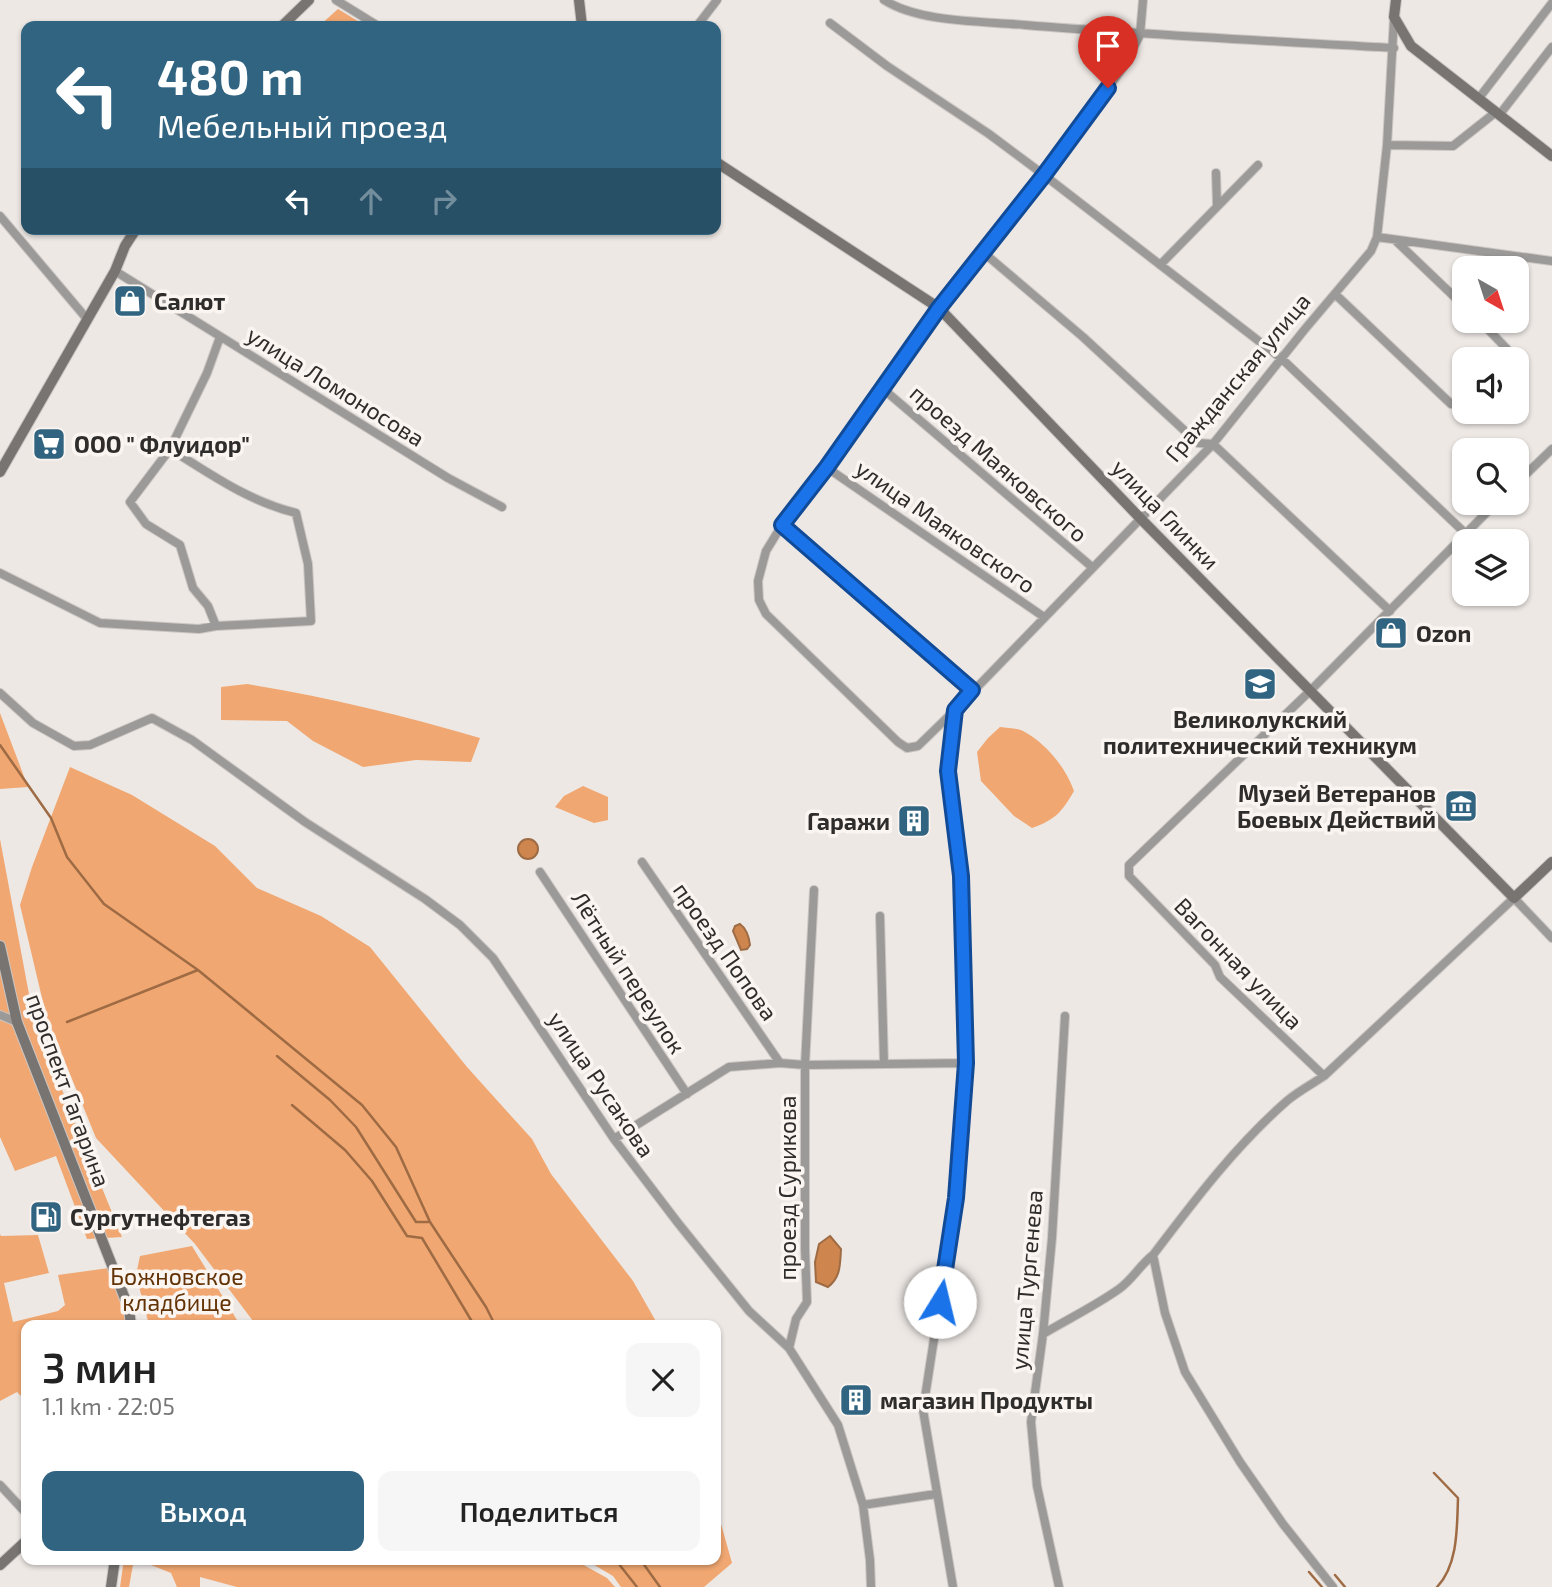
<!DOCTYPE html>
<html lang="ru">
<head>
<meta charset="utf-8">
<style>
  body { margin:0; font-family:"Exo 2",sans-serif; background:#f6f6f6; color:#222; height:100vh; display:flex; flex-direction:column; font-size:26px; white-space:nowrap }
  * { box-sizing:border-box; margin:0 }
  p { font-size:23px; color:#767676 }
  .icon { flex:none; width:38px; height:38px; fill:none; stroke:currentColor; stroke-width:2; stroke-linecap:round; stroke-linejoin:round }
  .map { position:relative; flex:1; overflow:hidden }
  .panel { position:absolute; left:21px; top:1320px; width:700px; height:245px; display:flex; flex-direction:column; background:#fff; border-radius:14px; box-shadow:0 2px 5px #0004 }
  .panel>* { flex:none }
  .guide { position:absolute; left:21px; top:21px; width:700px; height:214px; border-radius:14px; box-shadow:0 2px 5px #0004; background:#316481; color:#fff; overflow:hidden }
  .needle { width:46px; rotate:141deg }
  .fabs { position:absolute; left:1452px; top:256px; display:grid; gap:14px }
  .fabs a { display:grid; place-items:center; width:77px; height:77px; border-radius:14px; background:#fff; box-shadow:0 2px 5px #0004; font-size:35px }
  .pin { position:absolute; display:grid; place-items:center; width:60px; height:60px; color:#fff; margin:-72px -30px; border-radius:50% 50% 50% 0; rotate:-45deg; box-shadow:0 0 7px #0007 }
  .pin .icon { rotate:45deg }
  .me { position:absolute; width:77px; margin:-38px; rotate:9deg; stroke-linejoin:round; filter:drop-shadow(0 0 5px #0008) }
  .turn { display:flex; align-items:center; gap:24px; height:147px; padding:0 21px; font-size:32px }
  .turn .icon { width:91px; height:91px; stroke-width:2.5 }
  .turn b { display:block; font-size:49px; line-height:60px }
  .lanes { display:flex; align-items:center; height:66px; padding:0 21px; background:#0003; justify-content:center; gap:35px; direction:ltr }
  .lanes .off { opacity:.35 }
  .round { display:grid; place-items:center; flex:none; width:74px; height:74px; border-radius:14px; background:#f6f6f6 }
  .summary { display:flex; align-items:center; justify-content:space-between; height:119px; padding:0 21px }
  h1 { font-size:42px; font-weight:600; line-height:52px }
  .primary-button { display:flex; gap:14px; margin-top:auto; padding:14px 21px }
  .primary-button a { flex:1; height:80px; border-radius:14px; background:#316481; color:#fff; font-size:28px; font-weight:600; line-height:80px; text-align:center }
  .primary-button a+a { background:#f6f6f6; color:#222 }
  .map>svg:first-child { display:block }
</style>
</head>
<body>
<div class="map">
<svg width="1552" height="1587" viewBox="0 0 1552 1587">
  <rect width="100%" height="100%" fill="#ede8e4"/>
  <path fill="#f0a771" d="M338,9L366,26H319Z
    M247,684C327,697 403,715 480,738L471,762L416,760L363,767L313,741L287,721L221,720V687Z
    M0,713L28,787L0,789Z
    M1000,727C1007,728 1017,728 1023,731C1046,743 1066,768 1074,791C1062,812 1055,820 1032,828L1014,816L981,781L977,752L988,738Z
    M70,767L132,795L215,846L257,888L321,916L370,947L467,1067L532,1139L551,1174L633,1281L658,1325H256L195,1244L96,1138L46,1015L20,905L32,867Z
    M583,786L608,797V820L594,823L555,807L564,796Z
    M0,839L34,1021L122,1237L87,1239L56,1156L15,1171L0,1137Z
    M0,1234L1,1236L38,1235L49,1273L4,1283L13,1322L58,1311L65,1305L58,1275L109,1268L127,1315L128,1325H26V1401L17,1392L0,1401Z
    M192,1246L240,1325H149L136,1275L140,1256Z
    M716,1506L732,1563L704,1587H621L613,1576L584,1559H716Z
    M124,1559H134L129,1587H120Z
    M136,1559H573L607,1578L615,1587H237L200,1577V1587H177L171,1573Z"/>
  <path fill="#ce864e" stroke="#9e6b44" stroke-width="2" d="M518 849a10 10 0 1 1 20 0a10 10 0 1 1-20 0Z
    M740,924C747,929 749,937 750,945L747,949L741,950L733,931L735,926Z
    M830,1236L841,1249C840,1264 841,1277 828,1287L816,1282L815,1262L819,1244Z"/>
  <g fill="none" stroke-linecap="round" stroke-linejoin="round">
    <path stroke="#9e6b44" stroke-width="2.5" d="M0,745L51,818L67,857L104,904L198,970L362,1105L396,1147L430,1222L486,1307L495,1325
      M67,1022L198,970
      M277,1056L330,1100L356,1127L416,1222H428
      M292,1105L345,1150L372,1181L407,1236L422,1238L474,1325
      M1434,1473L1458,1498C1457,1528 1458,1565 1437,1587
      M615,1559L637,1587
      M640,1559L660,1587
      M1309,1572L1322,1587
      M1335,1575L1345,1587"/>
    <defs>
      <path id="street" d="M336,0L378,26
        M884,0C920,23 983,21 1025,25C1148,35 1271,41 1394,48
        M1143,0L1140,35L1124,66L1044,175L939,308L826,467L782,525L766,551L758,581L759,600L766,614L898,742L907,748L918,746L955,710L1213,444L1305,329L1371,251L1377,237L1387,145L1394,18
        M830,23L887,66L989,134L1044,175L1282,359L1465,533
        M697,26L717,0
        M1479,98L1552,3
        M1500,114L1552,47
        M1387,145L1453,146L1496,112
        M1216,173L1217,205
        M0,216L87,319
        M1377,237L1552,261
        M1396,241L1465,307
        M984,253L1083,337L1198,443L1213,444L1390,611
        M1160,265L1258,165
        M115,271L448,478L502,507
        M1335,294L1451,404
        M1479,320L1507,349
        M882,388L1092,567
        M826,467L1044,617
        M1517,483L1552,449
        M782,525L972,690
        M0,573L100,623L199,629L216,626L311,621L308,564L296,513C248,501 212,475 170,449
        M216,626L208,606L193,588L180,545L146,524L130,502L170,449L207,373L220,337
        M0,693L33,723L74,746L90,745L152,718L192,740L305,822L425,899L460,925L493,958L614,1139L678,1223L749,1311L789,1348L838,1425L863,1505L870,1560L871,1587
        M642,862L780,1063
        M540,872L687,1094
        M880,916L884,1064
        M0,1015L17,1022
        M1324,1076L1220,977L1215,965L1129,876V865L1311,690L1497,502
        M614,1139L729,1067L780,1063L805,1065L966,1063
        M1043,1334C1068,1319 1095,1306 1119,1289C1132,1280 1140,1265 1153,1255
        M789,1348L796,1319L807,1302L805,1248V1065L814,890
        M0,1485L26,1513
        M863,1505L936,1494
        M953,1587L923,1410L956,1197L966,1063L961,876L948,771L955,710
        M1059,1587L1037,1486L1031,1422L1043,1334L1052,1238L1065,1016
        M1333,1587L1283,1524L1240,1462L1185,1372L1165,1313L1153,1255C1194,1201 1236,1145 1288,1100C1299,1091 1312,1084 1324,1076L1514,898L1552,938"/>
      <path id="secondary" d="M579,0L582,26
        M1396,0L1394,17L1411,46L1552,156
        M282,26L309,0
        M716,162L939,308L1140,518L1514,898L1552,862
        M0,472L115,271L125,246L136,229
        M0,946L17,1022L129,1309L131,1325
        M0,1565L26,1541
        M111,1587L115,1559"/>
    </defs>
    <use href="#street" stroke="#cbc6c3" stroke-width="10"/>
    <use href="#secondary" stroke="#cbc6c3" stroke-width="12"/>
    <use href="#street" stroke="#9c9a98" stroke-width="8"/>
    <use href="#secondary" stroke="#777472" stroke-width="10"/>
  </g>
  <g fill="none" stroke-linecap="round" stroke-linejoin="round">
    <defs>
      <path id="route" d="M940,1302L956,1198L966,1063L961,876L948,771L955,710L972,690L782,525L827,467L939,308L1044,175L1108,88"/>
    </defs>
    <use href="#route" stroke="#114b97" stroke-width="18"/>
    <use href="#route" stroke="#1a73e8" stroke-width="12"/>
  </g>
  <defs>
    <symbol id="shop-square" viewBox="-11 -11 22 22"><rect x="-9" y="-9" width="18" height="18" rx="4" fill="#316481" stroke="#fbf5f1"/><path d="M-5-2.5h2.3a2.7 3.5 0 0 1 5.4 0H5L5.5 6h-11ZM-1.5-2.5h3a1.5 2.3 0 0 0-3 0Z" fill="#fff"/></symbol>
    <symbol id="supermarket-square" viewBox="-11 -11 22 22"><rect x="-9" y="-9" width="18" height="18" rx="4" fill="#316481" stroke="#fbf5f1"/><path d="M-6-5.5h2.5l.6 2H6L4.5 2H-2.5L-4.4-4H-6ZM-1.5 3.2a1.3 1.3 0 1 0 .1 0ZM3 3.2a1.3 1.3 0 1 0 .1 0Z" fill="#fff"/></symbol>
    <symbol id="university-square" viewBox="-11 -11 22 22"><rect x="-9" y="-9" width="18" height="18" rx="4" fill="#316481" stroke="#fbf5f1"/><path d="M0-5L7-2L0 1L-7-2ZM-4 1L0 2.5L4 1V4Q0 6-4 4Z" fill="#fff"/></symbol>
    <symbol id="museum-square" viewBox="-11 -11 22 22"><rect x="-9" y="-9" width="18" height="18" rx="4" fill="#316481" stroke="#fbf5f1"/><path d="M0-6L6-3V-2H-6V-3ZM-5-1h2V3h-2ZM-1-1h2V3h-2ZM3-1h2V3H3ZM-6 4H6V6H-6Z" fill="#fff"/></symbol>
    <symbol id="building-square" viewBox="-11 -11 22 22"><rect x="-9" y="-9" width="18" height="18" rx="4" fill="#316481" stroke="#fbf5f1"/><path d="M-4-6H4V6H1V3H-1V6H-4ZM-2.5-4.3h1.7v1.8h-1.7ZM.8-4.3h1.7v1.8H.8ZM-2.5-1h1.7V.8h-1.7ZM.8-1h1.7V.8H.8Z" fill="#fff"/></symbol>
    <symbol id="fuel-square" viewBox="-11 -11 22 22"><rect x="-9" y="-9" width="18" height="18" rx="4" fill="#316481" stroke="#fbf5f1"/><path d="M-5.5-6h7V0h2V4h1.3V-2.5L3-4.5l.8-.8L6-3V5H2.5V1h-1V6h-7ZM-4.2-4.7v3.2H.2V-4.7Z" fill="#fff"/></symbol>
  </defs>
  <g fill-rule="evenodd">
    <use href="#shop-square" x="111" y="282" width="38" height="38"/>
    <use href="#supermarket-square" x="30" y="425" width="38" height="38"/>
    <use href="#shop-square" x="1372" y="614" width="38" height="38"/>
    <use href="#university-square" x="1241" y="665" width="38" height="38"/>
    <use href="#museum-square" x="1442" y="787" width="38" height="38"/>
    <use href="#building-square" x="895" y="802" width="38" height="38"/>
    <use href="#fuel-square" x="27" y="1198" width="38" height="38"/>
    <use href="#building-square" x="837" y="1381" width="38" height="38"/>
  </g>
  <g text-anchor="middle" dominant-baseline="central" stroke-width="7" stroke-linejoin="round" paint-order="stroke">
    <g font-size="23" font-weight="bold" fill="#2f2d2c" stroke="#fbf5f1" text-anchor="start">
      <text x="154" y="301">Салют</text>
      <text x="74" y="444">ООО " Флуидор"</text>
      <text x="1416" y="633">Ozon</text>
      <text x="1260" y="719" text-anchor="middle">Великолукский<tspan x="1260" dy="26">политехнический техникум</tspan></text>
      <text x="1436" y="793" text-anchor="end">Музей Ветеранов<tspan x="1436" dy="26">Боевых Действий</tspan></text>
      <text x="890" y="821" text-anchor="end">Гаражи</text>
      <text x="70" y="1217">Сургутнефтегаз</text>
      <text x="880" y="1400">магазин Продукты</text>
    </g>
    <g font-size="23" fill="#2f2d2c" stroke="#fbf5f1">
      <text transform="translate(1237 377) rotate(-50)">Гражданская улица</text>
      <text transform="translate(336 386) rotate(32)">улица Ломоносова</text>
      <text transform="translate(999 463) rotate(41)">проезд Маяковского</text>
      <text transform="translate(1166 514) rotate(46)">улица Глинки</text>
      <text transform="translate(946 526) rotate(35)">улица Маяковского</text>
      <text transform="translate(726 951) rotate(55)">проезд Попова</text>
      <text transform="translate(1239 963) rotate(46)">Вагонная улица</text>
      <text transform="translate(629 972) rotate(57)">Лётный переулок</text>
      <text transform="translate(602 1084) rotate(56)">улица Русакова</text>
      <text transform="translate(69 1090) rotate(70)">проспект Гагарина</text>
      <text transform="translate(787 1188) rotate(-90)">проезд Сурикова</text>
      <text transform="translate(1026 1280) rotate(-85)">улица Тургенева</text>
    </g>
    <g font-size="23" fill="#623205" stroke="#fbf5f1">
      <text x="177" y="1276">Божновское<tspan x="177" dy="26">кладбище</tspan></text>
    </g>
  </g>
</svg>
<div class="fabs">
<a><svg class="needle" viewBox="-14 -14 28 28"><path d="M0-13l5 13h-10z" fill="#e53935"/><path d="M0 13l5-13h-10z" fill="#767676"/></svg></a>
<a><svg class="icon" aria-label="sound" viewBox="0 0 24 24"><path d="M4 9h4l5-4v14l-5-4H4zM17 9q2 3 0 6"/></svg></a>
<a><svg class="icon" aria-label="search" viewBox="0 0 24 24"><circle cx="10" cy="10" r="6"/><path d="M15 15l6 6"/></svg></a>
<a><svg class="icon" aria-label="layers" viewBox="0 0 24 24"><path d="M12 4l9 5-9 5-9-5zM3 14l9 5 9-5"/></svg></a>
</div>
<div class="pin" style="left:1108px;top:88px;background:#d93025"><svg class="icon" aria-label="arrive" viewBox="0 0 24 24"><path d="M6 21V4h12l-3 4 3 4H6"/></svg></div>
<svg class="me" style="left:940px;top:1302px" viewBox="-20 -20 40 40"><circle r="19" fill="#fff"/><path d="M0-13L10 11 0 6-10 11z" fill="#1a73e8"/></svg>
<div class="guide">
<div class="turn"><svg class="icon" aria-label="left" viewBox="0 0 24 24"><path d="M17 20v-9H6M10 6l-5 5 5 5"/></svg><div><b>480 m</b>Мебельный проезд</div></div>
<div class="lanes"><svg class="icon" aria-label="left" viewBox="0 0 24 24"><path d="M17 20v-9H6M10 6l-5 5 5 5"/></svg><svg class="icon off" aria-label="ahead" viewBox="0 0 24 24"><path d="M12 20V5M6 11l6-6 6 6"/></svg><svg class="icon off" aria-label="right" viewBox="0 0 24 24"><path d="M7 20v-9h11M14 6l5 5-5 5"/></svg></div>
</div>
<section class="panel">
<div class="summary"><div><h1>3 мин</h1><p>1.1 km · 22:05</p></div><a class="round"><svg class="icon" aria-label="close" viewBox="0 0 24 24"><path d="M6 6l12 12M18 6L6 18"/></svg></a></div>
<div class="primary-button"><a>Выход</a><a>Поделиться</a></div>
</section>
</div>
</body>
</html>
